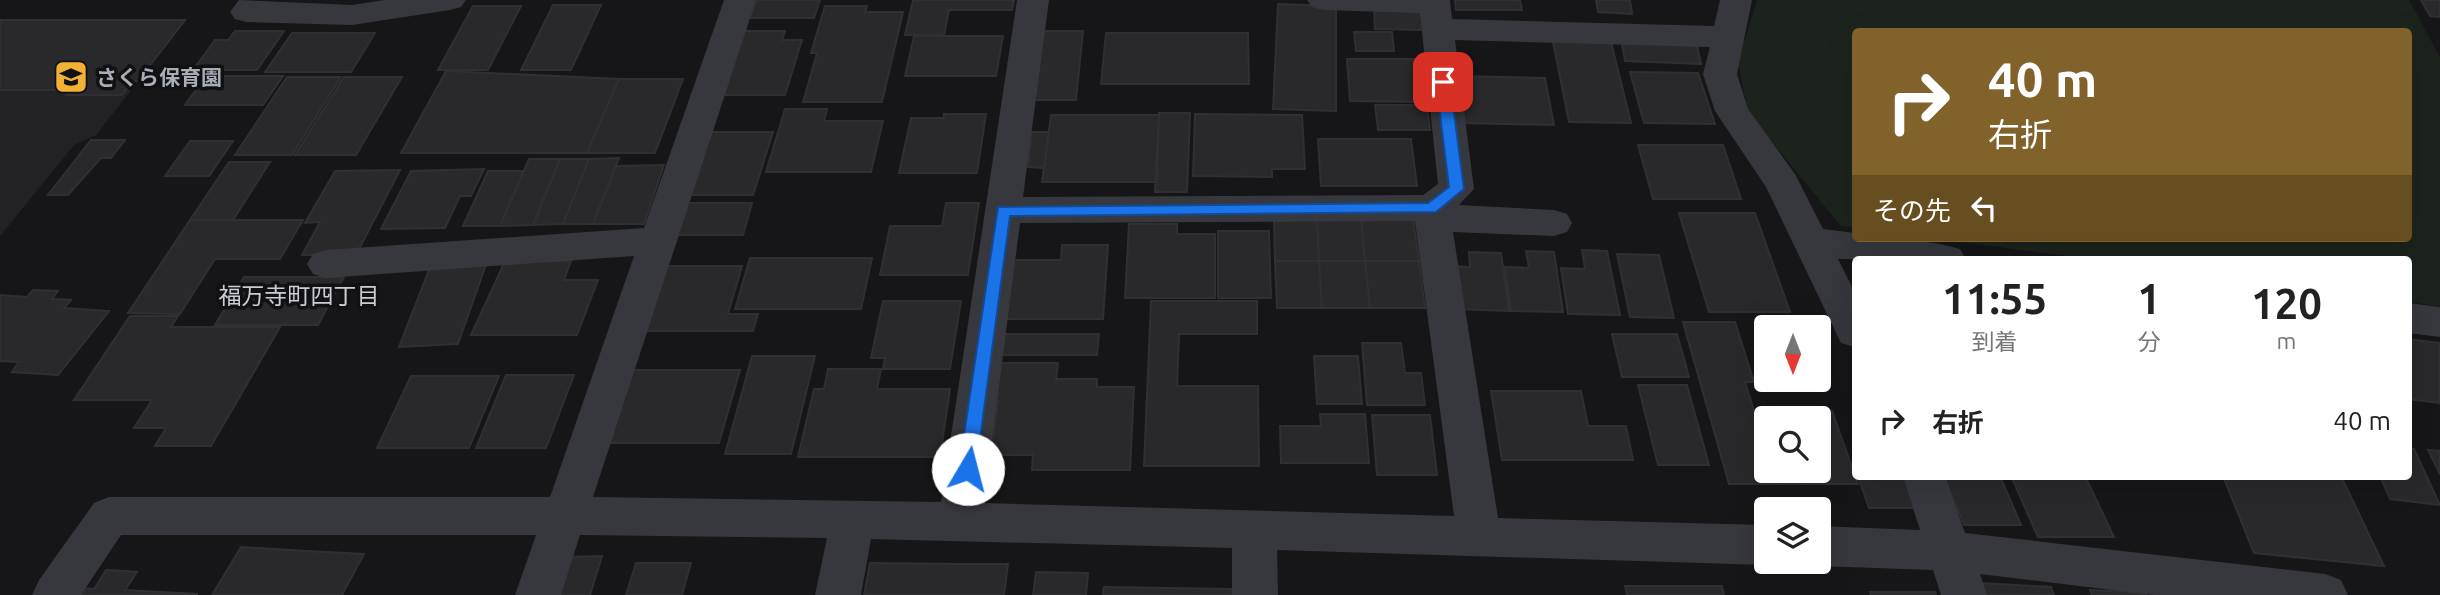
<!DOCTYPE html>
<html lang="ja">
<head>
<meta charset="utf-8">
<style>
  body { margin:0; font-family:Ubuntu,"Noto Sans JP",sans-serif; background:#f2f2f2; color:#222; height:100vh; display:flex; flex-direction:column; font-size:26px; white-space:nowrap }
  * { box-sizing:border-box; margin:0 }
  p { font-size:23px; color:#767676 }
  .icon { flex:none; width:38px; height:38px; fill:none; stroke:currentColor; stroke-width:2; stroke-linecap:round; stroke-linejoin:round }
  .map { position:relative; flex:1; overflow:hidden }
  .side { position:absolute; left:1852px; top:256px; width:560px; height:224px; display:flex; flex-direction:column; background:#fff; border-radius:7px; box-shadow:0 7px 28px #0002 }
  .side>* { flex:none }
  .hud { position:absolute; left:1852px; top:28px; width:560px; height:214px; border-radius:7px; box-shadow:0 7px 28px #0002; background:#80622a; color:#fff; overflow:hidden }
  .needle { width:46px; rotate:180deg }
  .fabs { position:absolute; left:1754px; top:315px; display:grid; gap:14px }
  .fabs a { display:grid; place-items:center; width:77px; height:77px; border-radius:7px; background:#fff; box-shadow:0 7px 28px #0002; font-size:35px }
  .pin { position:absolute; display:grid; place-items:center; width:60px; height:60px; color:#fff; margin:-30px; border-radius:14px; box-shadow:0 4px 10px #0006 }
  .me { position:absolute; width:77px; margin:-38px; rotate:8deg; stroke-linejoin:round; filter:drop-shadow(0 0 5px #0008) }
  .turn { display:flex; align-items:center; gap:24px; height:147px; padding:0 21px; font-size:32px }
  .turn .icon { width:91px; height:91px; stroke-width:2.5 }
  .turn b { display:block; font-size:49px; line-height:60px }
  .then { display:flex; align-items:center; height:66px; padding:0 21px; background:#0003; gap:14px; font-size:26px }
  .eta { display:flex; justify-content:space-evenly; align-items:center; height:119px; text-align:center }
  .eta b { font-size:42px; font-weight:700; line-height:49px }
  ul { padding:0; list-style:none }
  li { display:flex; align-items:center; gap:21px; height:91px; padding:0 21px }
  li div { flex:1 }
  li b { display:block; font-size:26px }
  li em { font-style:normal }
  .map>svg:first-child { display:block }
</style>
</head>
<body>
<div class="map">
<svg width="2440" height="595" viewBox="0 0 2440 595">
  <rect width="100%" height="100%" fill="#161618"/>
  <path fill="#222225" d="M0,19H187L96,135L74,145L0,236Z"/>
  <path fill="#1c231d" d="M1757,0H2409L2440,57V306L2408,302V259H2089L1932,238H2408V32H1855V228L1841,226L1748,113L1738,62Z"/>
  <path fill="#29292c" stroke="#303034" stroke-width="2" fill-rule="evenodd" d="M757,0H820L814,18H750Z
    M913,0H1014L1012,10H949L944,35H905Z
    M1455,0H1520L1522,10H1456Z
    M1596,0H1630L1632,14L1598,12Z
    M2421,0H2440V17L2430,16Z
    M1278,4L1336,6V111L1273,109Z
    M553,5H601L571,70H521Z
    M473,6H521L488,70H438Z
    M825,6H867L865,12H903L882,102H803L817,53H811Z
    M1374,8L1422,10L1423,30L1375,29Z
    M0,20H185L138,81H133L122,95H66L70,90H0Z
    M235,31H284L257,70H193L215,40H228Z
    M741,31H785L782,40H802L785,95H719Z
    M1039,31H1083L1076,100H1030Z
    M1354,32H1392L1394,51H1356Z
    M292,33H375L351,72H265Z
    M1106,33H1248L1249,84H1101Z
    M914,36H1003L996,76H905Z
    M1552,37L1610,38L1631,123L1569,122Z
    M1621,39L1696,41L1701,64L1625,61Z
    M1347,59H1423L1429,102L1350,101Z
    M446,71L619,79L587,153H401Z
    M1630,72L1698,73L1715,124L1644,123Z
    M206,76H283L263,105H185Z
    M1457,76L1545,78L1554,125L1462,123Z
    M287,77H341L292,155H235Z
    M344,77H402L356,155H295Z
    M619,79H683L655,153H587Z
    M1375,105H1427L1430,130H1378Z
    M785,109H827L824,121H883L871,172H766Z
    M1159,113H1190L1187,192H1155Z
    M944,114H986L977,173H899L911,118H944Z
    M1195,114L1302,115L1305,169H1272V177L1193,176Z
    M1051,115H1159L1157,182H1042Z
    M708,132H773L753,195H685Z
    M1032,132H1049L1044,168L1028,167Z
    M1318,139H1411L1417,186H1321Z
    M91,140H125L111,158H101L68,195H48Z
    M190,141H233L209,176H165Z
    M1638,145H1723L1741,199H1653Z
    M619,158L593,224H563L589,159Z
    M529,159H560L533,225L500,226Z
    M560,159H589L563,224L533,225Z
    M229,162H270L233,220H190Z
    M664,165L644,224H593L616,166Z
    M484,169L471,196H460L445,228L381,229L411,171Z
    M400,170L356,255H302L320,222L305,223L335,171Z
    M488,171H524L500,226H463Z
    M682,203H752L743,235H671Z
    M946,203H979L968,275H880L890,226H942Z
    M1679,213H1755L1790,312H1709Z
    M1274,218H1317L1319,261H1275Z
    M1317,218H1361L1365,261H1319Z
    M1361,218H1413L1419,261H1365Z
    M190,220H303L280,259H215L180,314L128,313Z
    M1129,224H1177V234H1215V298H1125Z
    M1218,231H1269L1271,298H1218Z
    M1062,245H1108L1103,319H1000L1008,260H1061Z
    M1582,250L1607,251L1620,315L1568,314L1561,268L1585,269Z
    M1526,251L1554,252L1563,312L1511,311L1505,267L1529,268Z
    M1469,252L1501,253L1509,311L1454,309L1450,266L1470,267Z
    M1617,254L1659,255L1674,318L1630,317Z
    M750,258H872L861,309H735Z
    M505,261H571L564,280H598L577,335H471Z
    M1275,261H1319L1322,308H1277Z
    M1319,261H1365L1370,308H1322Z
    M1365,261H1419L1425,308H1370Z
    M487,262L458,344L399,347L431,265Z
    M662,266H742L728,314H758L753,331H639Z
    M244,277H344L318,325H215Z
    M33,290L58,291L52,299L71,300L64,308L109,311L58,375L12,372L19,362L0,361V295L27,297Z
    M883,301H961L950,369H883L885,358H871Z
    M1151,301H1257V334H1179L1177,386H1258L1259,466H1144Z
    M130,316H178L171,327H280L211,446H155L166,428H134L152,400H74Z
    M1683,322H1735L1754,382H1745L1754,411H1832L1858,484H1729ZM1766,418H1818V471H1766Z
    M997,334H1099L1097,355H994Z
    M1612,334H1677L1689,377H1622Z
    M2408,339L2440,343V403L2408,399Z
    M1362,343H1401L1405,373H1421L1425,405H1367Z
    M752,356H815L791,454H725Z
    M1314,356H1358L1362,404H1317Z
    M993,363H1058L1056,379H1097V387H1134L1130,470H1032L1033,455H991L998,401H987Z
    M828,369H881L877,389H950L940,457H798L814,389H824Z
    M625,370H740L719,443H599Z
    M506,375H574L546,448H476Z
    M411,376H499L469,448H377Z
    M1638,385H1687L1709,465H1658Z
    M1491,391H1581L1588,426H1626L1633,460H1502Z
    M1320,414H1365L1369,463H1281L1280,426H1321Z
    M1372,415H1430L1437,475H1377Z
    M2408,448L2414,449L2440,505L2390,499L2380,476H2408Z
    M2428,450L2440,451V474Z
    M1858,476H1911L1923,508H1869Z
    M1944,476H2000L2021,525H1964Z
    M2011,476H2085L2114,537H2038Z
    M2223,476H2341L2384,566L2254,553Z
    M241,547L306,551L364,554L342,595H212Z
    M602,556L590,595H553L566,557Z
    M636,563H691L682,595H626Z
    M870,563L961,564H1008L1004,595H864Z
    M106,570L137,572L125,590L198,594L78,595L83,588L94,589Z
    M1036,572L1088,573L1086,595H1033Z
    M1980,583L2051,587L2054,595H1984Z
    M1625,586H1722L1724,595H1627Z
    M1104,587L1232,589V595H1103Z
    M2090,590L2146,593V595H2092Z
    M1870,592H1935L1936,595H1871Z"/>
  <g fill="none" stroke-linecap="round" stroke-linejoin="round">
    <path fill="#37383d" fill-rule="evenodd" d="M239,0L352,5L385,0H466L461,7L450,10L352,25L246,22L235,19L230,12Z
      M724,0H756L593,497L941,502L1017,0H1049L1023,197L1423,195L1438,184L1420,13L1323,10L1312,7L1307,0H1450L1452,19L1714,26L1720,0H1752L1737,74L1748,109L1795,174L1823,229L1855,233V238C1890,238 1927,239 1960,249L1966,259H1838L1855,293V347L1841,343L1766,187L1715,111L1703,74L1710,47L1455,40L1474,189L1459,205L1554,210L1567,214L1572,223L1567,232L1554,236L1453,232L1498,518L1766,525V562H1774L1766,565L1277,550L1278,595H1232V548L871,539L861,595H815L827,538L580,535L561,595H515L536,535H121L81,595H32L39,580L94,503L109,497H550L634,256L326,278L313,274L307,264L313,254L326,250L644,228ZM1415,221L1454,516L984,503L1020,223Z
      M2408,303L2440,307V337L2408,333Z
      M1903,476H1945L1965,533L2325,574L2341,580L2348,595H2153L1980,574L1987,595H1941L1933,570L1818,566L1807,562H1818V526L1920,530Z"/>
  </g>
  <path fill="#1a73e8" stroke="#114b97" stroke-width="2" d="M1443,77L1450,82L1464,189L1436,212L1010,216L976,469L974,474H961L959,469L998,207L1428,203L1449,187L1436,82Z"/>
  <defs>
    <symbol id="school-square" viewBox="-11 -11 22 22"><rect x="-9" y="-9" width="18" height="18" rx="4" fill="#f2b134" stroke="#111113"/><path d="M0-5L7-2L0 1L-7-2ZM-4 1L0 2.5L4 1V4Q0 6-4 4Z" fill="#111"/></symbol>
  </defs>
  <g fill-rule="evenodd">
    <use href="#school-square" x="52" y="58" width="38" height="38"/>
  </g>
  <g text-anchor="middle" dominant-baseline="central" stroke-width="7" stroke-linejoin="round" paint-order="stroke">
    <g font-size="21" font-weight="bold" fill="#a8adb8" stroke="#111113" text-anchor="start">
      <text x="96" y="77">さくら保育園</text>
    </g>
    <g font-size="23" fill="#c9ccd4" stroke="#111113">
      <text x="299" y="295">福万寺町四丁目</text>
    </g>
  </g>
</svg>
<div class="fabs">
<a><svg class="needle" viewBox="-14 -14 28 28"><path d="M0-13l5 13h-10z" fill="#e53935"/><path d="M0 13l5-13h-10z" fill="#767676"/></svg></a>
<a><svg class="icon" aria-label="search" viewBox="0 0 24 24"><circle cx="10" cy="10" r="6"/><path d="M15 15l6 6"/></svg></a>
<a><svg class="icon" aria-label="layers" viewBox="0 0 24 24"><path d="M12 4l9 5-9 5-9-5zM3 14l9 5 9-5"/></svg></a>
</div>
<div class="pin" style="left:1443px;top:82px;background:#d93025"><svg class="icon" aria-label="arrive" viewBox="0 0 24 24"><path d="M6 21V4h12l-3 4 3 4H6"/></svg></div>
<svg class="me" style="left:968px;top:469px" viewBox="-20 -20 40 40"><circle r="19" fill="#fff"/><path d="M0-13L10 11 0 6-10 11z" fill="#1a73e8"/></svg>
<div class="hud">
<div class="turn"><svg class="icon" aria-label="right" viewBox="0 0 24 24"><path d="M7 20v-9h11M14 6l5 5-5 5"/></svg><div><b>40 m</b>右折</div></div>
<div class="then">その先<svg class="icon" aria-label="left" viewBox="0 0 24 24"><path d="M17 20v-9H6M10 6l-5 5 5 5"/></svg></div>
</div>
<section class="side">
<div class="eta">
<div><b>11:55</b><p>到着</p></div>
<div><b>1</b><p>分</p></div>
<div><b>120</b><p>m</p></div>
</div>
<ul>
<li><svg class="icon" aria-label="right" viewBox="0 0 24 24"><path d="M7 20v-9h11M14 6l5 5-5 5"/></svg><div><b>右折</b></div><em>40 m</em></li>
</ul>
</section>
</div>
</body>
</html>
